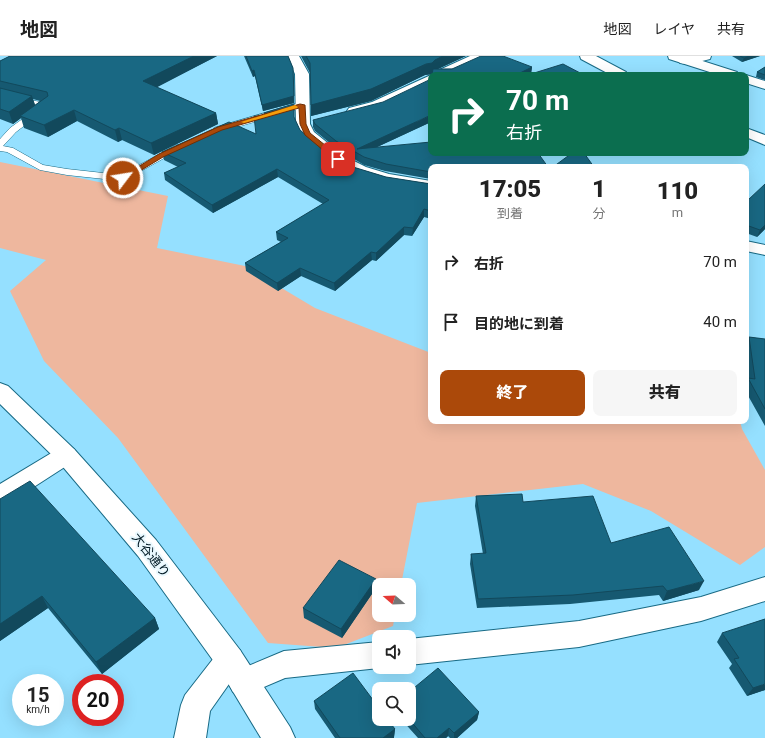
<!DOCTYPE html>
<html lang="ja">
<head>
<meta charset="utf-8">
<style>
  body { margin:0; font-family:Roboto,"Noto Sans JP",sans-serif; background:#f6f6f6; color:#222; height:100vh; display:flex; flex-direction:column; font-size:15px; white-space:nowrap }
  * { box-sizing:border-box; margin:0 }
  p { font-size:13px; color:#767676 }
  .icon { flex:none; width:22px; height:22px; fill:none; stroke:currentColor; stroke-width:2; stroke-linecap:round; stroke-linejoin:round }
  .map { position:relative; flex:1; overflow:hidden }
  .details { position:absolute; left:428px; top:108px; width:321px; height:260px; display:flex; flex-direction:column; background:#fff; border-radius:8px; box-shadow:0 4px 16px #0002 }
  .details>* { flex:none }
  .hud { position:absolute; left:428px; top:16px; width:321px; height:84px; border-radius:8px; box-shadow:0 4px 16px #0002; background:#0b6e4f; color:#fff; overflow:hidden }
  .needle { width:26px; rotate:289deg }
  .controls { position:absolute; left:372px; top:522px; display:grid; gap:8px }
  .controls a { display:grid; place-items:center; width:44px; height:44px; border-radius:8px; background:#fff; box-shadow:0 4px 16px #0002; font-size:20px }
  .speed { position:absolute; left:12px; top:618px; display:flex; gap:8px; font-size:20px; font-weight:700; text-align:center }
  .speed>* { display:grid; place-content:center; width:52px; height:52px; border-radius:50%; background:#fff; box-shadow:0 4px 16px #0002; line-height:1 }
  .speed small { font-size:10px; font-weight:400 }
  .speed .limit { border:6px solid #d22; background:#fff; color:#111 }
  .pin { position:absolute; display:grid; place-items:center; width:34px; height:34px; color:#fff; margin:-17px; border-radius:8px; box-shadow:0 2px 6px #0006 }
  .me { position:absolute; width:44px; margin:-22px; rotate:59deg; stroke-linejoin:round; filter:drop-shadow(0 0 3px #0008) }
  .turn { display:flex; align-items:center; gap:14px; height:84px; padding:0 12px; font-size:18px }
  .turn .icon { width:52px; height:52px; stroke-width:2.5 }
  .turn b { display:block; font-size:28px; line-height:34px }
  .eta { display:flex; justify-content:space-evenly; align-items:center; height:68px; text-align:center }
  .eta b { font-size:24px; font-weight:800; line-height:28px }
  .action { display:flex; gap:8px; margin-top:auto; padding:8px 12px }
  .action a { flex:1; height:46px; border-radius:8px; background:#ab490a; color:#fff; font-size:16px; font-weight:800; line-height:46px; text-align:center }
  .action a+a { background:#f6f6f6; color:#222 }
  ul { padding:0; list-style:none }
  li { display:flex; align-items:center; gap:12px; height:60px; padding:0 12px }
  li div { flex:1 }
  li b { display:block; font-size:15px }
  li em { font-style:normal }
  header { display:flex; align-items:center; gap:24px; box-sizing:border-box; height:56px; padding:0 20px; background:#fff; border-bottom:1px solid #e0e0e0 }
  header strong { font-size:19px }
  nav { display:flex; gap:22px; margin-inline-start:auto; font-size:14px }
  .map>svg:first-child { display:block }
</style>
</head>
<body>
<header>
<strong>地図</strong>
<nav><a>地図</a><a>レイヤ</a><a>共有</a></nav>
</header>
<div class="map">
<svg width="765" height="682" viewBox="0 0 765 682">
  <rect width="100%" height="100%" fill="#95e0ff"/>
  <path fill="#eeb79e" d="M0,106L168,140L157,192L245,210L315,252L431,297V365H740L742,373L765,414V491L740,509L651,455L583,428L417,447L401,529H379V559H395L393,570L336,592L268,587L118,382L44,305L10,235L46,204L0,192Z"/>
  <g fill="none" stroke-linecap="round" stroke-linejoin="round">
    <defs>
      <path id="lane" d="M0,37L49,48L50,50L16,76L3,90L13,92L43,109L67,113L121,119L176,89H182L184,91L123,125L67,119L40,114L7,96L0,95V83L10,72L39,51L0,41Z
        M302,46L306,49L305,51L220,76H214L213,74L214,72Z"/>
      <path id="street" d="M287,0H299L309,18L310,68L314,76L344,100L366,111L389,118L431,125V135L386,127L354,117L332,106L302,81L296,68L295,18Z
        M470,0H486L485,3L451,19H433L435,16Z
        M685,0H711L710,3C701,5 689,9 680,7L678,4L680,1Z
        M431,19V28C412,37 368,63 349,58L347,55L349,52L372,46Z
        M746,185L765,189V199L746,195Z
        M66,390L74,393L78,399L74,405L9,447L0,450V428L58,393Z
        M765,521V545L701,565L579,591L409,609V583L579,565L701,541Z
        M379,586V611H383L379,612L285,622L243,640L233,636L229,628L210,655L206,682H174L181,649L185,639L220,594L230,591L240,594L244,604L241,613L284,595Z"/>
      <path id="secondary" d="M580,0H596L626,16L628,19H611L581,3Z
        M668,0H687L737,16L739,19H719L669,3Z
        M746,19L765,25V33L746,27Z
        M746,72L765,79V89L746,81Z
        M0,327L8,330L74,393L156,484L240,594L290,671L295,682H261L220,614L138,500L58,405L0,348Z"/>
    </defs>
    <use href="#lane" stroke="#186a85" stroke-width="1"/>
    <use href="#street" stroke="#186a85" stroke-width="2"/>
    <use href="#secondary" stroke="#186a85" stroke-width="2"/>
    <use href="#lane" fill="#fff" fill-rule="evenodd"/>
    <use href="#street" fill="#fff" fill-rule="evenodd"/>
    <use href="#secondary" fill="#fff" fill-rule="evenodd"/>
  </g>
  <path fill="#165971" fill-rule="evenodd" d="M10,0H217L156,31L216,57L218,68L154,99L122,84L118,86L77,65L48,81L24,72L21,62L13,68L0,63V5ZM33,43L40,45L35,49Z
    M244,0H288L293,12L294,47L263,55L255,20L253,21Z
    M301,0H466L437,13L532,11L531,17L584,19H530L432,17V18L425,19L371,45L311,60L310,17Z
    M732,0H760L742,6Z
    M765,11V24L756,21L757,16Z
    M264,57L294,62L300,74L331,100L353,111L386,121L431,128V163L424,161L412,180L404,179L376,205L372,204L335,235L301,220L278,235L246,215L245,207L281,186L277,184L276,176L323,148L278,121L213,157L165,124L164,117L178,111L164,104L162,96L256,78L264,60Z
    M313,64L431,66L377,91L431,111V123L385,115L364,109L336,92L315,75L313,71Z
    M746,143L765,173L757,181L746,177Z
    M749,281L765,283V370L746,336V327L748,322L749,323L746,296V288Z
    M476,440L523,446L611,487L699,534L663,545L659,539L570,548L477,552L470,508L471,498H483L475,450Z
    M0,443L155,562L159,573L102,618L48,552L0,585Z
    M376,523V532L342,582L304,562L303,552Z
    M722,577L765,634L747,640L729,612L732,608L717,586Z
    M314,645L395,673L394,681V682H335L315,653Z
    M479,656L477,664L457,682H450L448,680L446,682H418L401,663H409Z"/>
  <path fill="#12495c" d="M194,0H217L146,37L143,25Z
    M443,0H466L434,15L432,18L425,19L371,45L311,60V49L426,8Z
    M749,0H760L742,6L744,2Z
    M532,11L531,18L530,19H516Z
    M293,12L294,47L263,55L262,49Z
    M254,14L255,20L253,21L252,15Z
    M32,40L36,52L20,60L21,62L13,68L9,56Z
    M74,54L77,65L48,81L44,69Z
    M216,57L218,68L154,99L151,87Z
    M431,59V66L360,99L357,93Z
    M119,72L122,84L118,86L115,74Z
    M277,113L278,121L213,157L212,149Z
    M424,153V161L412,180L413,172Z
    M765,169V173L757,181L760,174Z
    M404,171V179L376,205V197Z
    M371,196L372,204L335,235L334,227Z
    M300,212L301,220L278,235L277,227Z
    M376,523V532L342,582L341,573Z
    M704,525L699,534L663,545L667,535Z
    M42,540L48,552L0,585V568Z
    M155,562L159,573L102,618L96,606Z
    M765,628V634L747,640L753,632Z
    M479,656L477,664L457,682H454V677Z
    M449,672L448,680L446,682H437Z
    M395,673L394,681V682H383Z"/>
  <path fill="#196883" stroke="#12495c" d="M10,0H194L143,25L216,57L151,87L119,72L115,74L74,54L44,69L20,60L48,40L47,36L0,25V5Z
    M246,0H288L293,12L294,40L262,49L254,14L252,15Z
    M306,0H443L435,4L432,7L426,8L371,33L311,49L310,7Z
    M481,0H503L532,11L516,19H432L433,13H452Z
    M740,0H749L744,2Z
    M563,8L584,19H533L531,18Z
    M765,11V19L757,16Z
    M431,23V59L357,93L431,86V97H538L548,111H431V116L386,108L364,101L336,85L315,68L313,64L383,46Z
    M0,32L32,40L9,56L0,53Z
    M294,48V61L300,74L331,100L353,111L386,121L431,128V155L424,153L413,172L404,171L376,197L371,196L334,227L300,212L277,227L245,207L288,182L276,176L329,144L277,113L212,149L164,117L186,107L162,96L229,66L256,78L254,60H265L264,57Z
    M572,97H584L594,111H553Z
    M765,128V169L760,174L746,169V143L748,144Z
    M749,281L765,283V353L748,322L755,323Z
    M30,425L155,562L96,606L42,540L0,568V443Z
    M522,438L523,446L593,440L611,487L669,471L704,525L667,535L663,530L573,539L478,543L471,498L486,497L476,440Z
    M339,504L376,523L341,573L303,552Z
    M765,563V628L753,632L734,603L739,602L722,577Z
    M438,612L479,656L454,677L449,672L437,682H425L409,663V636Z
    M353,617L379,652V663H387L395,673L383,682H340L314,645Z"/>
  <path fill="#ab490a" stroke="#6f2f06" d="M300,48L305,49L306,68L310,77L341,102V105H336L305,79L300,68L299,52L222,74L163,101L125,124L120,122L159,98L218,71Z"/>
  <path fill="#f59e0b" d="M295,49L298,51L297,52L244,67L241,66Z"/>
  <g text-anchor="middle" dominant-baseline="central" stroke-width="4" stroke-linejoin="round" paint-order="stroke">
    <g font-size="13" fill="#001924" stroke="#e9f8fe">
      <text transform="translate(151 499) rotate(52)">大谷通り</text>
    </g>
  </g>
</svg>
<div class="controls">
<a><svg class="needle" viewBox="-14 -14 28 28"><path d="M0-13l5 13h-10z" fill="#e53935"/><path d="M0 13l5-13h-10z" fill="#767676"/></svg></a>
<a><svg class="icon" aria-label="sound" viewBox="0 0 24 24"><path d="M4 9h4l5-4v14l-5-4H4zM17 9q2 3 0 6"/></svg></a>
<a><svg class="icon" aria-label="search" viewBox="0 0 24 24"><circle cx="10" cy="10" r="6"/><path d="M15 15l6 6"/></svg></a>
</div>
<div class="speed"><div>15<small>km/h</small></div><div class="limit">20</div></div>
<div class="pin" style="left:338px;top:103px;background:#d93025"><svg class="icon" aria-label="arrive" viewBox="0 0 24 24"><path d="M6 21V4h12l-3 4 3 4H6"/></svg></div>
<svg class="me" style="left:123px;top:122px" viewBox="-20 -20 40 40"><circle r="17" fill="#ab490a" stroke="#fff" stroke-width="3"/><path d="M0-11L8 9 0 5-8 9z" fill="#fff"/></svg>
<div class="hud">
<div class="turn"><svg class="icon" aria-label="right" viewBox="0 0 24 24"><path d="M7 20v-9h11M14 6l5 5-5 5"/></svg><div><b>70 m</b>右折</div></div>
</div>
<section class="details">
<div class="eta">
<div><b>17:05</b><p>到着</p></div>
<div><b>1</b><p>分</p></div>
<div><b>110</b><p>m</p></div>
</div>
<ul>
<li><svg class="icon" aria-label="right" viewBox="0 0 24 24"><path d="M7 20v-9h11M14 6l5 5-5 5"/></svg><div><b>右折</b></div><em>70 m</em></li>
<li><svg class="icon" aria-label="arrive" viewBox="0 0 24 24"><path d="M6 21V4h12l-3 4 3 4H6"/></svg><div><b>目的地に到着</b></div><em>40 m</em></li>
</ul>
<div class="action"><a>終了</a><a>共有</a></div>
</section>
</div>
</body>
</html>
